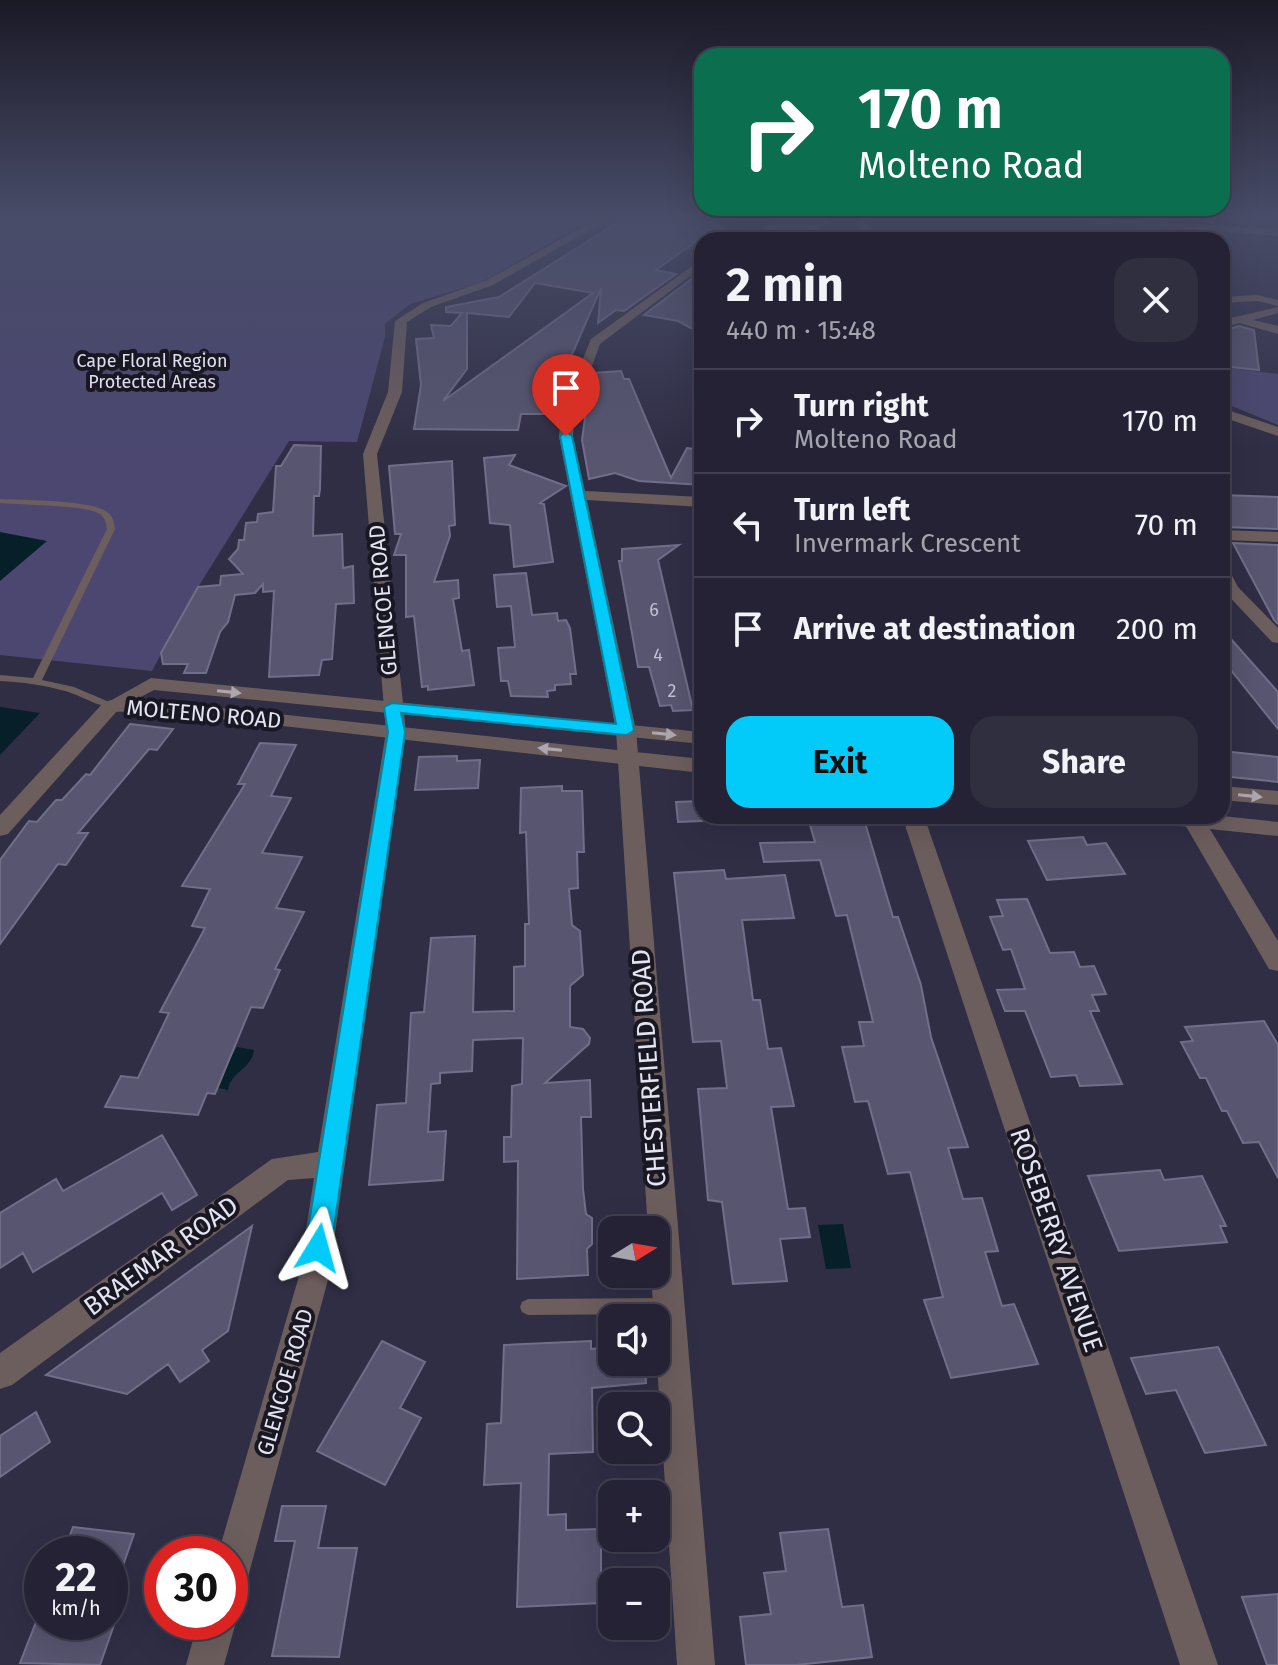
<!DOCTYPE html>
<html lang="en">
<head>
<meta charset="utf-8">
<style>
  body { margin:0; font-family:"Fira Sans",sans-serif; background:#302f40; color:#f1f3f6; height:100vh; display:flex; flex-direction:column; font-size:30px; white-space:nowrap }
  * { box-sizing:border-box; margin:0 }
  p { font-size:26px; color:#a3a4ac }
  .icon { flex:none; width:44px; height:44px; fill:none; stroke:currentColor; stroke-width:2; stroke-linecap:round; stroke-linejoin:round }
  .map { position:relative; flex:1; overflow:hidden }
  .sheet { position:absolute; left:694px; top:232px; width:536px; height:592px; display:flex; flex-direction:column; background:#242234; border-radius:24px; box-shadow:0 8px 32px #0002,0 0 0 2px #413f4f }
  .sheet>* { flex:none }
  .guide { position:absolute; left:694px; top:48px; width:536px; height:168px; border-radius:24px; box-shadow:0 8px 32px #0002,0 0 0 2px #413f4f; background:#0b6e4f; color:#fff; overflow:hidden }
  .needle { width:52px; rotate:79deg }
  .fabs { position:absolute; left:598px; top:1216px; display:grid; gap:16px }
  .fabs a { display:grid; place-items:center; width:72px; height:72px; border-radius:16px; background:#242234; box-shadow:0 8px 32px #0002,0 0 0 2px #413f4f; font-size:40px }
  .speed { position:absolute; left:24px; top:1536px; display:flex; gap:16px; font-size:40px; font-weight:700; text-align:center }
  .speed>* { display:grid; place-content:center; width:104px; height:104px; border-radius:50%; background:#242234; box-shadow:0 8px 32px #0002,0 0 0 2px #413f4f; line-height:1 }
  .speed small { font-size:20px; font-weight:400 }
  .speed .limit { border:12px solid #d22; background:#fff; color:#111 }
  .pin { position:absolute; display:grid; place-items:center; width:68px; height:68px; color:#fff; margin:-82px -34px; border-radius:50% 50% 50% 0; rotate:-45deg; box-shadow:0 0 8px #0007 }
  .pin .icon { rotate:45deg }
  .me { position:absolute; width:88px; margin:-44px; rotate:8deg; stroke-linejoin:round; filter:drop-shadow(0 0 6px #0008) }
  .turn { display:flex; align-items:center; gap:28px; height:168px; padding:0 32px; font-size:36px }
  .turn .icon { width:104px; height:104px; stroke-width:2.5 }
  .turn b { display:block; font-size:56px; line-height:68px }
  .round { display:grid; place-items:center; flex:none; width:84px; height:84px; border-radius:24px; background:#302f40 }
  .summary { display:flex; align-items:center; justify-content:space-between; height:136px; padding:0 32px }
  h1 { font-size:48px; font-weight:700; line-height:60px }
  .cta { display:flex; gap:16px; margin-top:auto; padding:16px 32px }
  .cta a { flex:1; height:92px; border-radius:24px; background:#02cbf9; color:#111; font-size:32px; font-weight:700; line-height:92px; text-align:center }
  .cta a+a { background:#302f40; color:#f1f3f6 }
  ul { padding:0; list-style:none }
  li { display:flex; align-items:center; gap:24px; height:104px; padding:0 32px; border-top:2px solid #413f4f }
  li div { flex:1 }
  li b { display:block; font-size:30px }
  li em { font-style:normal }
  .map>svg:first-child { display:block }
</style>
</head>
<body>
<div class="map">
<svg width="1278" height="1665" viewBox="0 0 1278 1665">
  <rect width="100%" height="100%" fill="#302e45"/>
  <path fill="#4b4771" d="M0,218H594L480,283L410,304L385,324V337L357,442L289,441L187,605L152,671L0,655Z
    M1222,367L1278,374V425L1222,402Z"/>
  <path fill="#061f29" d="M0,532L47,541L0,581Z
    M0,707L40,713L0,755Z
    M237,1047L254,1050C252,1069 231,1071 228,1090L214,1087Z
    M843,1224L851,1268L826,1269L818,1225Z"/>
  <path fill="#57556f" stroke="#706e89" stroke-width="2" fill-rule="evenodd" d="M625,218H695L711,231L656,270L676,274L624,311L616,310L598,323L601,288L546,414H521L518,430L414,429L421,385L416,339L434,338L431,325L451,326L462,313L446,312V307L499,297ZM535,283L593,293L443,401L467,369V313L509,317Z
    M781,218H830L801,240H751Z
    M694,277L702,278V334L678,321L644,315Z
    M1239,326L1254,330L1259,370L1222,366V331Z
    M621,371L624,379H629L671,478L687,448L702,450V485L639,481L615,473L589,479L582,440L590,381L593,373Z
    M294,445L321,446L320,489L319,496H314L313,536L342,534L343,568L353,566L354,603L336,604L332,659L322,660L319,675L269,677L274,591L263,592V584L255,593L235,595L228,622L220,632L206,673H184L188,664H163L161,653L198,587L220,585L221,576L243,574L229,559L238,549L239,540H244L246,523L257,522L258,514L273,512L276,466H281Z
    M515,455L509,465L566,486L540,503L544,504L553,562L514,567L510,525L490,523L484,458Z
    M452,461L455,525L449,526L450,536L434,582L458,580L459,598L453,599L462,651L469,650L474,685L428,690V686L422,687L414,616L406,617V555H394L401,534H395L389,466Z
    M1222,495L1278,497V529L1223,527Z
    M1233,543L1278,545V624L1274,620Z
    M679,545L658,560L693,710L673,711L671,705L660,706L649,667H638L619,561H622V549Z
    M526,573L532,615L557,613L558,621L566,620L570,628L576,674H570L571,684L555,685V690L547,691L548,697L511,696L508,681H501L498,648L515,647L511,606L497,607L494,575Z
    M1222,629L1278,692V729L1222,659Z
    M130,724L173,729L157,750L149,749L78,833H88L66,865L58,864L0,944V860L29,821L37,822L56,800H62L86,774L90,775Z
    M260,743L296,745L271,796L291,798L262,853L302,857L276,908L304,912L275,969L280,970L263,1008L251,1007L215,1094L207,1093L198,1115L105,1107L121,1076L138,1078L169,1013L160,1012L205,928L192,926L210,889L182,886L245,784H238Z
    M1222,751L1278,757V782L1222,776Z
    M457,756V761L480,760L478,788L415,790L419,757Z
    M562,786V791H582L584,852H577L578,888L569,889L572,925L580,931L583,975L570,986V1027L583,1029L590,1038L589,1044L545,1083L590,1080L591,1117H581L583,1189L586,1214L592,1218V1244L587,1249L588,1275L517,1279L518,1161L504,1162V1137H511L512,1086L522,1084L523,1038L473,1040L472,1071L440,1073V1083L431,1084L428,1132L446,1131L443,1180L369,1185L377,1105L406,1103L411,1013L424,1012L431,938L475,936L473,1012L514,1011V967L525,966V924H529L526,832L520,833L521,788Z
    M702,801V821L678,822L676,802Z
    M817,816H863L893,917H898L921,985L931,1037L968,1147L948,1148L963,1199L982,1198L998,1251L985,1252L1002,1306L1014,1304L1038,1364L951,1378L924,1300L943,1297L910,1172L888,1174L868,1101L855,1102L842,1047L864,1046L859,1022H873L847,915L836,916L820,860L764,862L760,843L815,842L810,825H819Z
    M1083,837L1087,845L1106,843L1125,874L1047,880L1028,841Z
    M724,870L726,879L785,875L794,918L742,920L753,1000H760L768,1049L781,1048L794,1106L771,1107L788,1209L805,1208L810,1237L780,1239L787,1281L733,1284L722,1202L708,1200L698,1089L727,1088L721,1041L693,1042L674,873Z
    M1027,899L1050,953L1074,952L1080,967L1094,966L1106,994L1092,995L1099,1011H1090L1122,1084L1080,1086L1076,1075L1051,1077L1025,1011H1005L997,990L1025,989L1011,949L1003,950L990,917L1003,916L997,900Z
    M1264,1021L1278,1045V1178L1259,1142L1243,1143L1227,1111H1222L1206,1078H1200L1181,1042L1193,1041L1185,1027Z
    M162,1135L197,1195L172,1210L162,1193L33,1272L23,1253L0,1268V1213L56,1179L63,1191Z
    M1160,1170L1164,1180L1202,1176L1226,1226H1220L1227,1242L1119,1251L1088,1176Z
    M252,1226L228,1331L202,1350L209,1361L180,1382L168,1364L127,1394L46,1375Z
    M382,1341L425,1362L400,1408L421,1418L385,1485L317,1451Z
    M591,1341V1349L612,1347V1362H645L646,1383L592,1388L593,1452L549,1454L548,1515L566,1514V1530L601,1529V1603L517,1607L521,1483L484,1485L487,1424L501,1423L504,1345Z
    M1218,1347L1266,1445L1205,1453L1176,1390L1146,1394L1131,1358Z
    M36,1412L50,1442L0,1477V1436Z
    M282,1506H326L318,1548H357L339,1657L272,1656L295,1541H275Z
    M73,1527L134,1534L113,1594L110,1554H63Z
    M828,1529L842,1607L863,1605L872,1657L796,1665H746L740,1617L771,1614L764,1573L786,1571L780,1533Z
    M1278,1594V1665H1267L1242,1597Z
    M36,1622H115L100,1665L20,1663Z"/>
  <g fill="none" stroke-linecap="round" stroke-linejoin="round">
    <path fill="#6c5e5d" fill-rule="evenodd" d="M0,499C22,500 93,500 107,512C113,516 114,522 115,529L42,680L74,687L114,704L116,706L114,708C101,708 80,695 65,691C44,685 22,682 0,681V675L33,678L107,529C106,522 105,517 98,513C84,505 20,505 0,503Z
      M666,1298L672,1301L674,1306L672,1311L666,1314L528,1315L522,1312L520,1307L522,1302L528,1299Z"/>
    <path fill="#6c5e5d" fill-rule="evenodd" d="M599,218H611L493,285L431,307L407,322L402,392L377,454L406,732L329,1276L248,1577L243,1590L230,1595V1554H218L299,1276L314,1178L288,1180L12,1385L0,1389V1353L272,1159L318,1152L386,732L363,454L388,392L395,321L423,303L485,281Z
      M698,218C714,218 727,225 732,240H722L719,233Z
      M862,218H872L869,226L883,240H872L860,229Z
      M1106,218L1278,230V236L1072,219Z
      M702,259V267L600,344L575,413L573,436L585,491L702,497V507L587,500L636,730L715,1665H677L651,1274H656V1230H648L616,730L559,436L561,413L591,339Z
      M1257,295L1278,300V306L1257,301L1222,303V297Z
      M1278,307V313L1253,320L1278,326V334L1239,323L1222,328V320Z
      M1222,408L1278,427V436L1222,417Z
      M1222,530L1278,532V542L1222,540Z
      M1222,567L1228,568L1238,587L1278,628V643L1272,642L1222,589Z
      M111,700L118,702L121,706L118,710L8,834L0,836V815L104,702Z
      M902,816H924L1218,1665H1180Z
      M1180,816H1202L1278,941V971L1269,969Z
      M230,1609L236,1622L224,1665H186L198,1622H230Z"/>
    <path fill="#6c5e5d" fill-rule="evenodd" d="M151,678L702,732V744L154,690L137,699L702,759V773L148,711L111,712L101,706Z
      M1222,786L1278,791V805L1222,800Z
      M1141,816H1222L1278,822V836L1152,823Z"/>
  </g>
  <defs><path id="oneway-solid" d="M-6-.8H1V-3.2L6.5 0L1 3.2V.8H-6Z" transform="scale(2)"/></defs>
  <g fill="#ada7af">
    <use href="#oneway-solid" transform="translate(229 692) rotate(6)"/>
    <use href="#oneway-solid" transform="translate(664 734) rotate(6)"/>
    <use href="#oneway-solid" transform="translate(550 749) rotate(-174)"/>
    <use href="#oneway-solid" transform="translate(1250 796) rotate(6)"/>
  </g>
  <linearGradient id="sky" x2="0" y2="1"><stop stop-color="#1a1926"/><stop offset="0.48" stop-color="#484c68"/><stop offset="1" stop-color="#484c68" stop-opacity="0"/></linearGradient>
  <rect width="1278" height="451" fill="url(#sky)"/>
  <path fill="#02cbf9" stroke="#0184a2" stroke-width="2" d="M566,432L572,436L634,730L626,735L401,713L405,732L331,1248L327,1257L318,1260L309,1257L305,1248L388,732L384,707L392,703L616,724L560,436Z"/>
  <g text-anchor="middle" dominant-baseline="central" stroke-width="8" stroke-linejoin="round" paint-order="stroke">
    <g font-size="18" fill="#dfdef0" stroke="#181722">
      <text x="152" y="361">Cape Floral Region<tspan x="152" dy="21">Protected Areas</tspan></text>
    </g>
    <g font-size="18" fill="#c0c0d1">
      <text x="654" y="610">6</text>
      <text x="658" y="655">4</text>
      <text x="672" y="691">2</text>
    </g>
    <g font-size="22" fill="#e3e3f2" stroke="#181722">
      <text transform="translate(383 600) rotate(-95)">GLENCOE ROAD</text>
      <text transform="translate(204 714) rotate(5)">MOLTENO ROAD</text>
      <text transform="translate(285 1382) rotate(-74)">GLENCOE ROAD</text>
    </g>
    <g font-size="26" fill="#e3e3f2" stroke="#181722">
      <text transform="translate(649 1068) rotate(-94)">CHESTERFIELD ROAD</text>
      <text transform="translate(1056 1240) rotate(71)">ROSEBERRY AVENUE</text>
      <text transform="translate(161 1256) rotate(-36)">BRAEMAR ROAD</text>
    </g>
  </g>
</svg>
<div class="fabs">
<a><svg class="needle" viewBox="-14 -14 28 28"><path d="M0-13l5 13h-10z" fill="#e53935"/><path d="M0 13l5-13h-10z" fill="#a3a4ac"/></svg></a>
<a><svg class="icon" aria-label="sound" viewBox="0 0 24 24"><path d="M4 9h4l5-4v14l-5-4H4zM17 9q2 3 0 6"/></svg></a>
<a><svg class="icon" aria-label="search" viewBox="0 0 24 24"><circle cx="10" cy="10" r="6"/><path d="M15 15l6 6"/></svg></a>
<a>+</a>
<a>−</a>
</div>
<div class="speed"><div>22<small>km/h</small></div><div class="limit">30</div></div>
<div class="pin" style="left:566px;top:436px;background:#d93025"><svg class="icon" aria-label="arrive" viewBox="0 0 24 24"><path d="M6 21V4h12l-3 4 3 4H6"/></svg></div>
<svg class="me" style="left:318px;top:1248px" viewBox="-20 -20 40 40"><path d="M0-17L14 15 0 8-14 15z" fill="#02cbf9" stroke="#fff" stroke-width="4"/></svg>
<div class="guide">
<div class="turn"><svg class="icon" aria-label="right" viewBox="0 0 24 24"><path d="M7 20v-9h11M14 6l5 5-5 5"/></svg><div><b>170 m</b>Molteno Road</div></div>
</div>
<section class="sheet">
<div class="summary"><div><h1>2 min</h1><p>440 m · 15:48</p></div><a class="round"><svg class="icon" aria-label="close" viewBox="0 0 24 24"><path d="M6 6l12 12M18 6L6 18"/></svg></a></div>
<ul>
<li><svg class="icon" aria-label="right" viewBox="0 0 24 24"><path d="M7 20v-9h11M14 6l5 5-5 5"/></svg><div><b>Turn right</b><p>Molteno Road</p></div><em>170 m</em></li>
<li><svg class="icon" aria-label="left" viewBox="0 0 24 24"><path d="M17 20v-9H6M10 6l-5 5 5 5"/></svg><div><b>Turn left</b><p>Invermark Crescent</p></div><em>70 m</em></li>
<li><svg class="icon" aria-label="arrive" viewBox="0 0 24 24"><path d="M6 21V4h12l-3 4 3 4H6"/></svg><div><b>Arrive at destination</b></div><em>200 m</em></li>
</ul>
<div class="cta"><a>Exit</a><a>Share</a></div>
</section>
</div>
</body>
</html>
